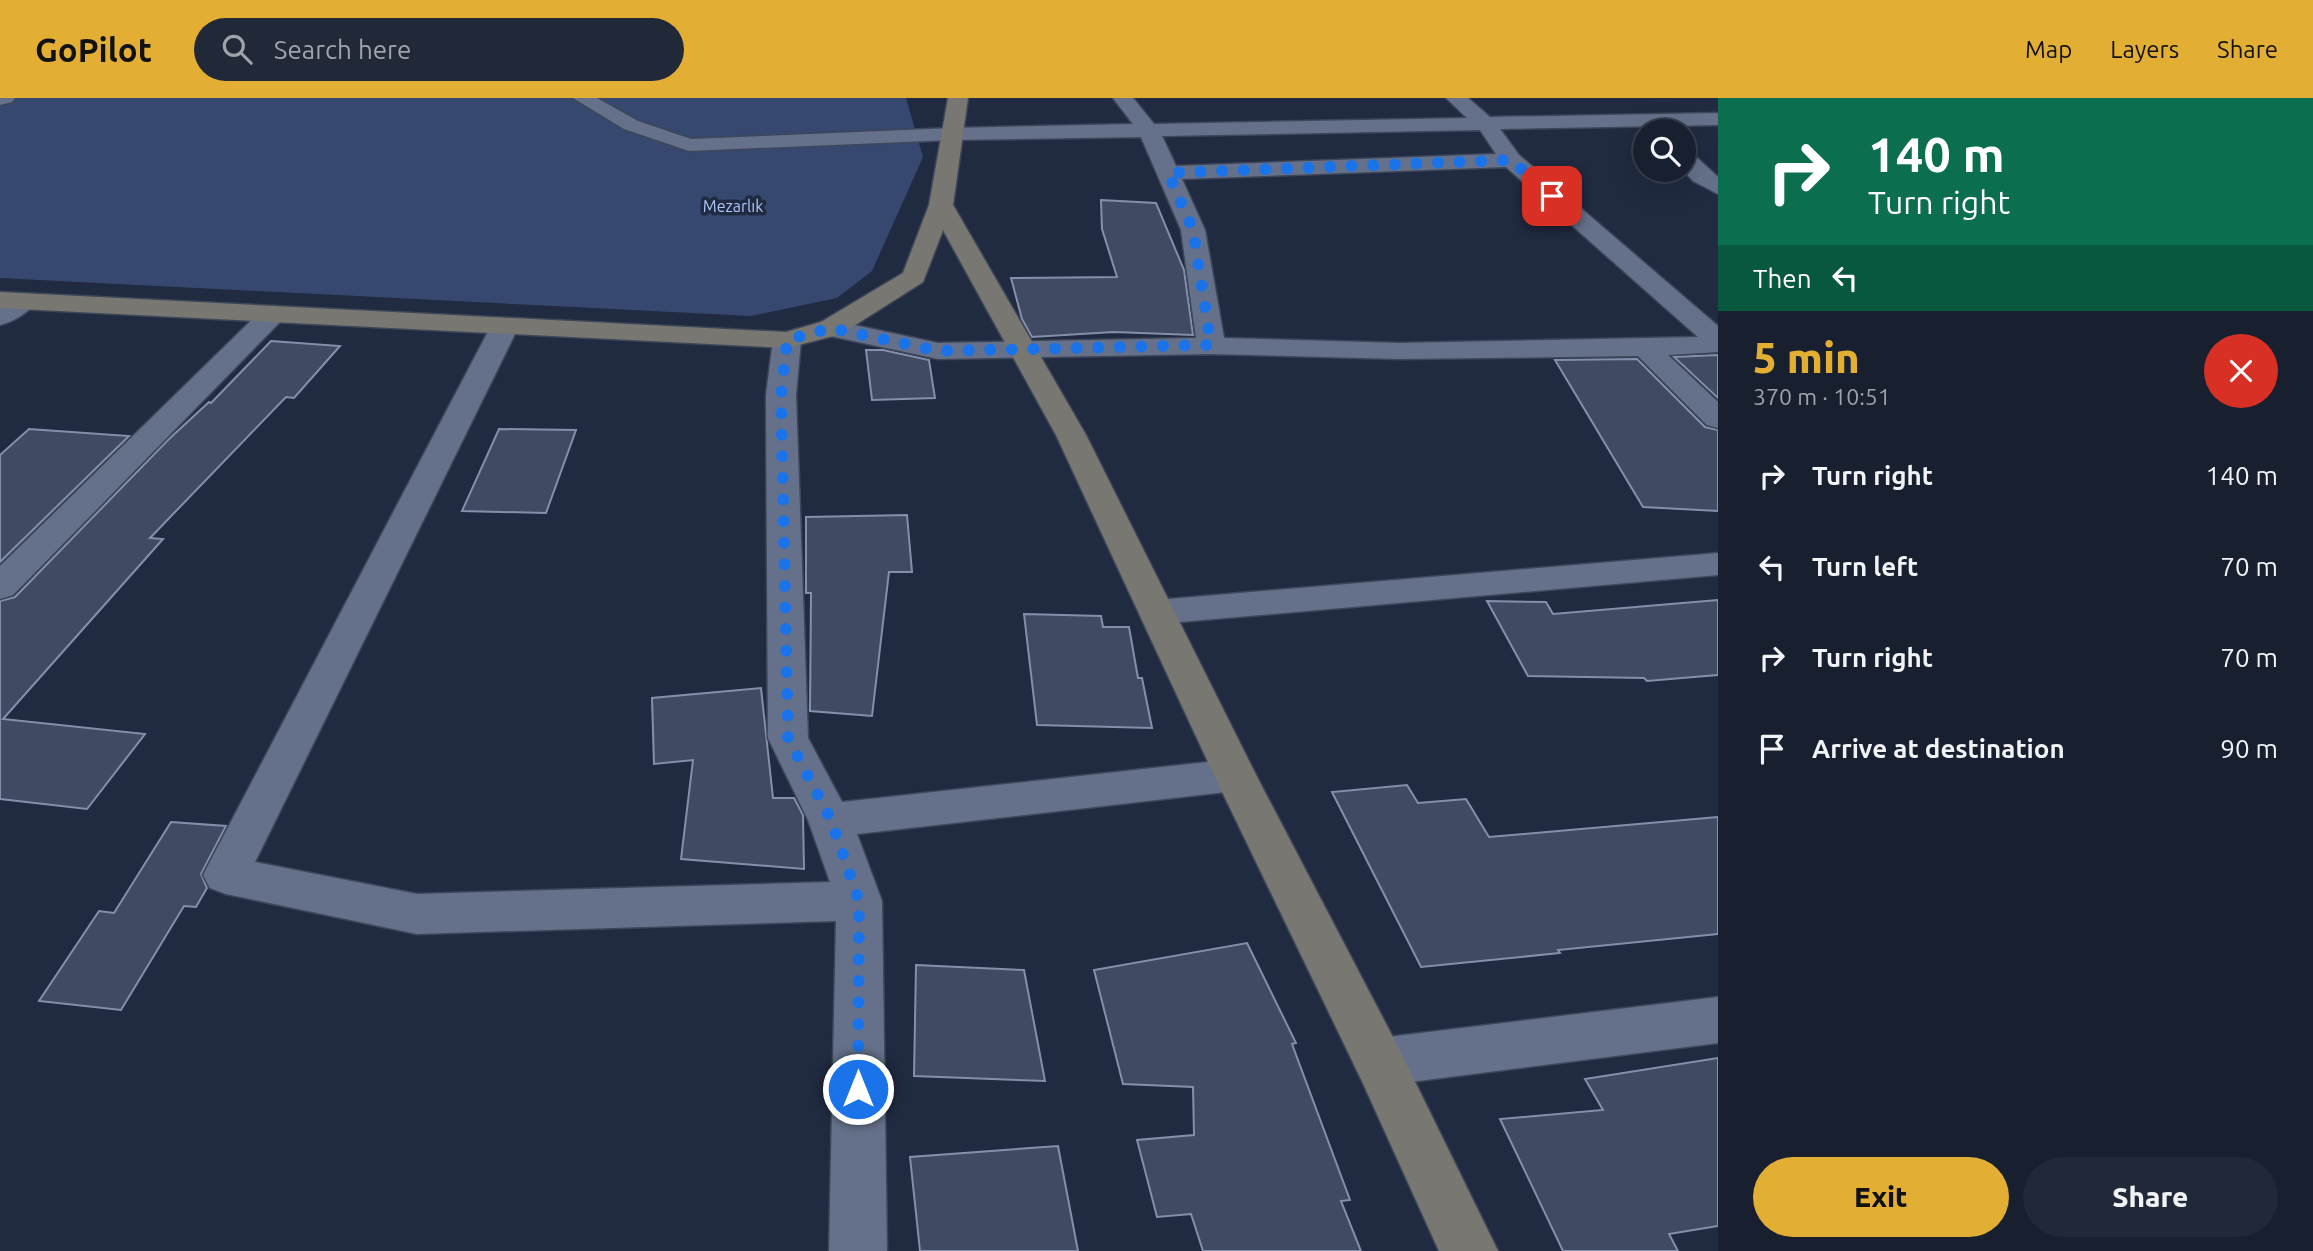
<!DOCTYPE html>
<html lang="en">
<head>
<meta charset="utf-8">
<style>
  body { margin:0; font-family:Ubuntu,sans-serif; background:#212838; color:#f1f3f6; height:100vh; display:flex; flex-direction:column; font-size:26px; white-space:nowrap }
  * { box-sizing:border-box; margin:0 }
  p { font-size:23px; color:#9fa3ab }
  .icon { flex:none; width:38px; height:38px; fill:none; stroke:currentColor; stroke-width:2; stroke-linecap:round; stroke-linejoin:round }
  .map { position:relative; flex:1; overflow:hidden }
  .panel { display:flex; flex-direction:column; background:#182030; width:595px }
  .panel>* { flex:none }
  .top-card { background:#0b6e4f; color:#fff; overflow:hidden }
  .tools { position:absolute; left:1633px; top:21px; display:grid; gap:14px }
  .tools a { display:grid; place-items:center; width:63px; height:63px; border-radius:50%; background:#182030; box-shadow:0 7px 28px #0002,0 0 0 2px #363e4c; font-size:35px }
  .pin { position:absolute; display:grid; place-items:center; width:60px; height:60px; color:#fff; margin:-30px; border-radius:14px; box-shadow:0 4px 10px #0006 }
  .me { position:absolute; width:77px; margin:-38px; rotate:0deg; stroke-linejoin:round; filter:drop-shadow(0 0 5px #0008) }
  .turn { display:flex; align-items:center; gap:24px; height:147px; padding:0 35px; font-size:32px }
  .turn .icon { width:91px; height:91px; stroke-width:2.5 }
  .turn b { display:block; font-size:49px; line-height:60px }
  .then { display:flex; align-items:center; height:66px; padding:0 35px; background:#0003; gap:14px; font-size:26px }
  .round { display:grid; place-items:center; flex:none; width:74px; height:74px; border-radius:37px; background:#212838 }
  .headline { display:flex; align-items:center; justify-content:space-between; height:119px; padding:0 35px }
  h1 { font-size:42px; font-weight:800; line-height:52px; color:#e2af34 }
  .cta { display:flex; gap:14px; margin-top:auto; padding:14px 35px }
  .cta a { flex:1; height:80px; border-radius:42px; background:#e2af34; color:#111; font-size:28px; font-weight:800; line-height:80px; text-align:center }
  .cta a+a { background:#212838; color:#f1f3f6 }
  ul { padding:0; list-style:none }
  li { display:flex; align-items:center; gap:21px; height:91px; padding:0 35px }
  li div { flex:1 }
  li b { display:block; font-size:26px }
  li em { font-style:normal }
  header { display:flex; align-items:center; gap:42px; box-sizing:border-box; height:98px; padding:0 35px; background:#e2af34; color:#111 }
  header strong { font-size:33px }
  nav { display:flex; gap:38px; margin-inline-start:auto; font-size:24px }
  .search { width:490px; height:63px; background:#212838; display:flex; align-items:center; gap:18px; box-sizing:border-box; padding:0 24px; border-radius:38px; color:#9fa3ab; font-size:26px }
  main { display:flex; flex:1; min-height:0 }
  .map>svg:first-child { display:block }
</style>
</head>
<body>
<header>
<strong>GoPilot</strong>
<div class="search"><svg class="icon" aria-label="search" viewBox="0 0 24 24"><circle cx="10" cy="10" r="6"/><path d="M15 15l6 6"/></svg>Search here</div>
<nav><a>Map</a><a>Layers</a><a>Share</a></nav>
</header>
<main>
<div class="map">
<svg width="1718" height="1153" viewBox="0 0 1718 1153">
  <rect width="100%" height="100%" fill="#202a40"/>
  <path fill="#364870" d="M0,0H906L923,59L872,173L837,200L751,218L0,180Z"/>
  <path fill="#404b63" stroke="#8490ab" stroke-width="2" d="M1101,102L1156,105L1184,172L1193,237L1114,234L1032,239L1022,221L1011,180L1117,179L1102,131Z
    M271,243L340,248L294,300L286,299L150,440L163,441L3,621L145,636L87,711L0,701V503L15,499L169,341L209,304L211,305Z
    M866,252H883L929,262L935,300L872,302Z
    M1718,257V300L1674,259Z
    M1637,261L1705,329L1718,332V413L1643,409L1555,262Z
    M29,331L129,338L0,464V357Z
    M499,331L576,332L546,415L462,413Z
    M907,417L912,474H889L872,618L810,613L811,495H806V419Z
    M1718,502V577L1647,583L1644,580L1528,578L1487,503L1546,504L1553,516Z
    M1024,516L1101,518L1103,529H1129L1138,580H1142L1152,630L1037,627Z
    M761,590L773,700H794L803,717L804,771L681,761L693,662L654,666L652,600Z
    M1407,687L1418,705L1466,701L1489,739L1718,719V836L1558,852L1560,855L1421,869L1332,694Z
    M171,724L226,728L201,776L207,790L196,809L184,808L121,912L39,903L99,813L114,815Z
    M1247,845L1296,945L1292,946L1350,1102L1341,1103L1361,1153H1203L1191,1116L1157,1119L1137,1042L1194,1037L1193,989L1123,986L1094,872Z
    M916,867L1024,872L1045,983L914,978Z
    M1718,960V1128L1669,1136L1678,1153H1563L1500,1021L1603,1012L1585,981Z
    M1058,1048L1078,1153H920L910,1059Z"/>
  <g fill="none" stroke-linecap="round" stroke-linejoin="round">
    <defs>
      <path id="street" d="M0,0H15L12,4L0,7Z
        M573,0H597L638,23L691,41L952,30L1133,26L1113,0H1133L1154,26L1467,20L1446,0H1468L1490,19L1718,15V27L1500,31L1519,57L1718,228V254L1668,257L1718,304V330L1707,327L1638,258L1399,261L1211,256L938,261L821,236L817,230L821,224L831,222L938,245L1196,240L1181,132L1141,39L952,42L689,53L624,31ZM1480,32L1496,56L1176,68L1162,38ZM1506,69L1698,239L1399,245L1224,240L1205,132L1182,81Z
        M1684,54L1692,55L1718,79V96L1693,83L1683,72Z
        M23,196L32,198L36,204C28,215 13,224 0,227V207Z
        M273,208L282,210L286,216L282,222L13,497L0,501V468L264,210Z
        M505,220L515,222L519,228L255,764L417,796L830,784L808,722L768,640L766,297L773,242L777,236L787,234L797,236L801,242L796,297L808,640L842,704L1235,661L1250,666L1256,677L1250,688L1235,693L857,736L882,803L887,1153H829L836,823L417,836L226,796L210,790L203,777L491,228L495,222Z
        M1718,455V477L1157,526L1144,523L1139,514L1144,505L1157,502Z
        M1718,899V945L1379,988L1361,981L1353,964L1361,947L1379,940Z"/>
      <path id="secondary" d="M948,0H968L953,107L1086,337L1256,677L1397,947L1498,1153H1439L1361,981L1214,677L1056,337L943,132L923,184L841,236L787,250L0,210V194L786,234L821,224L903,175L929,107Z"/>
    </defs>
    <use href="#street" stroke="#3e4759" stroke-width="3"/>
    <use href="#secondary" stroke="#3e4759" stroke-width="3"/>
    <use href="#street" fill="#65718a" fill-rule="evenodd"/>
    <use href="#secondary" fill="#797771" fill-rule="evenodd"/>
  </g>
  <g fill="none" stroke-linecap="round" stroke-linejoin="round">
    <path stroke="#1a73e8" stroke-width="12" stroke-dasharray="0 21.6" d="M858,991L859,803L831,722L788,640L781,297L787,242L831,230L938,253L1211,247L1193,132L1168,75L1511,62L1552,98"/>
  </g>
  <g text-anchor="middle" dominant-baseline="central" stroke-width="7" stroke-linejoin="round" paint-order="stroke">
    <g font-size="16" fill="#afc7fb" stroke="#202a40">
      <text x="733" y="108">Mezarlık</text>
    </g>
  </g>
</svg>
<div class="tools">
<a><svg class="icon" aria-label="search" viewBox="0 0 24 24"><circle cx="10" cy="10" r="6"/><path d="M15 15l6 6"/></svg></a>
</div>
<div class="pin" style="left:1552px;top:98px;background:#d93025"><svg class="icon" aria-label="arrive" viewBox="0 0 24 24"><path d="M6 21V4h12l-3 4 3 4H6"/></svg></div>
<svg class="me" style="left:858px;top:991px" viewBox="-20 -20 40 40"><circle r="17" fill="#1a73e8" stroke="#fff" stroke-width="3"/><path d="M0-11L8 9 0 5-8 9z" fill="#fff"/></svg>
</div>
<section class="panel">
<div class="top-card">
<div class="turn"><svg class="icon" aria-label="right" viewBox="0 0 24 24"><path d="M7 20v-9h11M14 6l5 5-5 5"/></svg><div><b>140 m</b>Turn right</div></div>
<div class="then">Then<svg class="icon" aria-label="left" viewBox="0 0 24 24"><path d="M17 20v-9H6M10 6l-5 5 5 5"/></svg></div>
</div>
<div class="headline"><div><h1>5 min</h1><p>370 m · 10:51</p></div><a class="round" style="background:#d93025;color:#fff"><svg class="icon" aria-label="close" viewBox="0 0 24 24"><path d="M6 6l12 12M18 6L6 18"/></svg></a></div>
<ul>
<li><svg class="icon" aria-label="right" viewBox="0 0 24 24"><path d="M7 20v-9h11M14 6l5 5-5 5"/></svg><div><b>Turn right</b></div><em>140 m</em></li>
<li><svg class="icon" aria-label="left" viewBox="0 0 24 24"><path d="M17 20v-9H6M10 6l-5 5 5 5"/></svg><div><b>Turn left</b></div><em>70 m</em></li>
<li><svg class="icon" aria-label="right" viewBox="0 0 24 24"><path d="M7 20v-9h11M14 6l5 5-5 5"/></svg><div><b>Turn right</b></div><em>70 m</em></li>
<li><svg class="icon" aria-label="arrive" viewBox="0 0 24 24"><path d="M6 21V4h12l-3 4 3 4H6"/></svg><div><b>Arrive at destination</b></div><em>90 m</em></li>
</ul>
<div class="cta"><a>Exit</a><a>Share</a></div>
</section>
</main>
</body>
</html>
